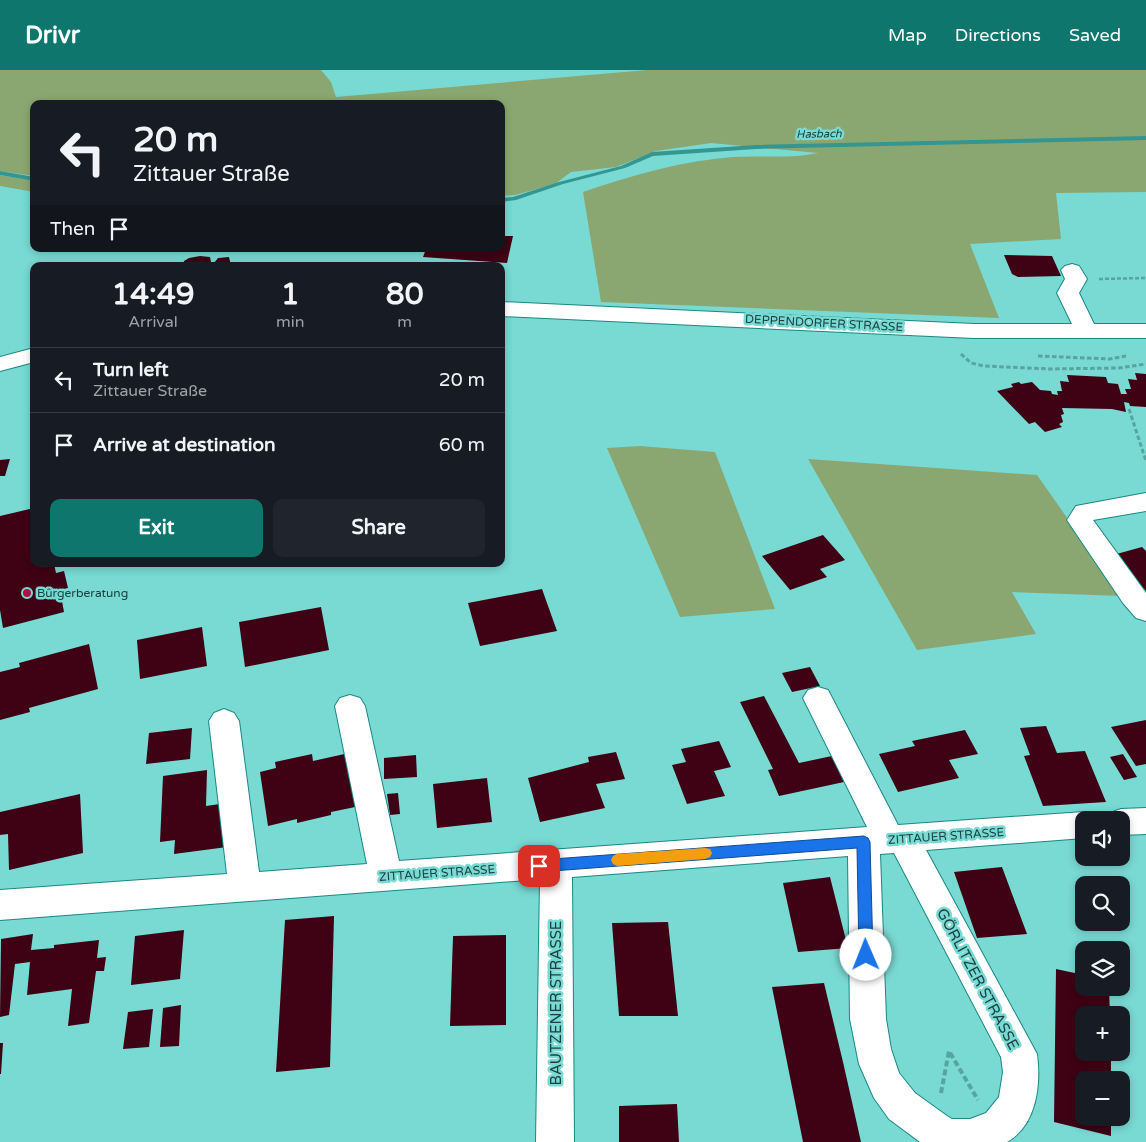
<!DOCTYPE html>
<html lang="en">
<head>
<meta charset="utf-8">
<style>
  body { margin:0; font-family:"Varela Round",sans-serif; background:#20242c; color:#f1f3f6; height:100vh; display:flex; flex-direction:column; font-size:19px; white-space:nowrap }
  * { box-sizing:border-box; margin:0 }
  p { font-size:16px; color:#9ea1a6 }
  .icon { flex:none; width:28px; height:28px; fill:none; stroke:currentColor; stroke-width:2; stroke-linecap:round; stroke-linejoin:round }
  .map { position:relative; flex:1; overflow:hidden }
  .side { position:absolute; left:30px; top:192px; width:475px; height:305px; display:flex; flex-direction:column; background:#171b24; border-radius:10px; box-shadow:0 2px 8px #0003 }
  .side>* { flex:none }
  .hud { position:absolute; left:30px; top:30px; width:475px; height:152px; border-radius:10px; box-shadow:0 2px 8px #0003; background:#171b24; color:#f1f3f6; overflow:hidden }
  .controls { position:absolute; left:1075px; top:741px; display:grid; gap:10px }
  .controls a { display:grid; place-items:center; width:55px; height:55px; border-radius:10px; background:#171b24; box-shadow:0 2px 8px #0003; font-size:25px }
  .pin { position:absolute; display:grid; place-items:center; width:42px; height:42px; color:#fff; margin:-21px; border-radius:10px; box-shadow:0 2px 8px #0006 }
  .me { position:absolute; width:55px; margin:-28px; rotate:359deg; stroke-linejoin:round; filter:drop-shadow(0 0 4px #0008) }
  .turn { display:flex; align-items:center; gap:18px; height:105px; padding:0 20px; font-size:22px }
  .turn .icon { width:65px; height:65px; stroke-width:2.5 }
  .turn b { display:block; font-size:35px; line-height:42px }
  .then { display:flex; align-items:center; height:48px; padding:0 20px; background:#0003; gap:10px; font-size:19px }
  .eta { display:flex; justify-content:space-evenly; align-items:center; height:85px; text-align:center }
  .eta b { font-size:30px; font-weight:800; line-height:35px }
  .button { display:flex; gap:10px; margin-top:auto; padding:10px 20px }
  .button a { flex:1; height:58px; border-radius:10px; background:#0f766e; color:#fff; font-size:20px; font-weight:800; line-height:58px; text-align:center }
  .button a+a { background:#20242c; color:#f1f3f6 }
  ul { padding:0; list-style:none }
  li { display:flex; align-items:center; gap:15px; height:65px; padding:0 20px; border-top:1px solid #363941 }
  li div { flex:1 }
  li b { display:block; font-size:19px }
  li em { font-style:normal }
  header { display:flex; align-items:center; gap:30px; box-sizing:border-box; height:70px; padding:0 25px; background:#0f766e; color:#fff }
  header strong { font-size:24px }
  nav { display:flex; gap:28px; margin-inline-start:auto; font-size:18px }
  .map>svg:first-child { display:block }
</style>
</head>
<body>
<header>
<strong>Drivr</strong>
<nav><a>Map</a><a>Directions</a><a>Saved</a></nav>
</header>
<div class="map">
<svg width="1146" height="1072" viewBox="0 0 1146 1072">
  <rect width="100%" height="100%" fill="#79d9d3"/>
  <path fill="#8ba771" d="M0,0H321L331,12L336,27L647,0H1146V122L1056,123L1061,169L970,174L999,248L601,232L583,122C633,105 681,91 733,87C761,85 791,89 818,83L711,73L656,81L616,97L571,102L555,114L515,125L501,126V34H34V106L0,101Z
    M0,105L34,111V122L0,116Z
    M640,376L715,382L775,539L680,547L607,378Z
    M808,389L1037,405L1122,526L1012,522L1036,564L917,580Z"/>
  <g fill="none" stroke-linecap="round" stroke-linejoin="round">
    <path fill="#359691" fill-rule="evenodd" d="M1146,66V70L756,79L653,86L625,98L563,114L516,130L501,132V128L513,127L559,112L621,96L652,82L756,75Z
      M0,101L34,107V111L0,105Z"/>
  </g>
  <path fill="#3f0114" d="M501,166H513L507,193L423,187L426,179H501Z
    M1004,185L1052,186L1061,206L1018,207L1012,204Z
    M200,186L210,187L211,192L214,193L218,188L229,187L231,196H183L184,191L189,188Z
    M1135,303L1146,304V337L1130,336L1129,333L1124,332L1126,342L1112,339L1062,338L1064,344L1061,345L1063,352L1059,354L1062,357L1045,362L1035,352L1029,354L997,321L1013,317L1011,314L1019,312L1021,314L1032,312L1040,320L1051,321L1052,324L1058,325L1057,321H1062L1060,311L1069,312L1067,305L1106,307L1108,313L1118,314L1121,324H1127L1125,319H1131L1128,309L1137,310Z
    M10,389L5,406H0V390Z
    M34,438V494H54L56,503L64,501L68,518L60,520L64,542L3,558L0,540V446Z
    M823,465L845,490L820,499L827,507L790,520L762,486Z
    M1142,477L1146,481V521L1113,485Z
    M542,519L557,561L480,576L468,533Z
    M321,537L329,580L245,597L239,552Z
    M202,557L207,596L140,609L137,570Z
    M89,574L98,619L29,638L30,642L0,650V602L20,597L19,593Z
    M810,597L820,616L792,622L782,603Z
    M764,626L799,693L832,686L844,712L779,726L768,700L773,699L740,632Z
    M1146,650V694L1136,696L1111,657Z
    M1046,656L1057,683L1085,681L1106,732L1043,736L1024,686L1030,685L1020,658Z
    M192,658L190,689L146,694L149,663Z
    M965,660L978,684L949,690L959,708L898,722L879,684L915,676L912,671Z
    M719,671L731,697L714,701L725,726L687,734L672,695L686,692L681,679Z
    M616,682L625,709L596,714L605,738L540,752L528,708L589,692L588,687Z
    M349,683L360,736L331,742V745L297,753V749L268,756L260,702L276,698L275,692L312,684L313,691Z
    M1123,684L1137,707L1124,710L1110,687Z
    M416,685L417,707L384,709V688Z
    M207,700L206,736L227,733V777L174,784L175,770L160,772L163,706Z
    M487,708L492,752L437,758L433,714Z
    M398,723L400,744L390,745L387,724Z
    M80,724L83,783L9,800L8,764L0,765V742Z
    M1002,797L1027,864L977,868L954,802Z
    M830,807L848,878L798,882L783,813Z
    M334,846L330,997L276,1002L285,850Z
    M668,852L678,946H619L612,853Z
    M184,860L180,909L131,915L135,866Z
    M33,864L31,880L54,878V875L99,870L97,888L106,887L104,901H96L89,953L68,956L72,919L27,925L30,892L15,894L9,945L0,947L1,869Z
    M506,865V955L450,956L453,866Z
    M1056,899L1084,905V918H1109L1110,945H1084V982H1111V1010H1084V1048H1111V1066L1054,1052Z
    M824,913L843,992L861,1072H803L772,917Z
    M181,935L179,976L160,977L163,938Z
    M153,939L149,977L123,979L128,942Z
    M0,973H3L1,1004H0Z
    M677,1034L679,1072H619V1036Z"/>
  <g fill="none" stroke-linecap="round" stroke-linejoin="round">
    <defs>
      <path id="minor" d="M1072,194L1079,196L1087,209L1079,223L1094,254H1146V268H974L501,246V232L974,254H1072L1057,223L1065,209L1061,200L1065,196Z
        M34,278V292L0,301V287Z
        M1146,423V441L1093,450L1146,523V551L1136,548L1123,533L1067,450L1076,436Z
        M818,617L828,620L898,755L1084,742L1095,746L1097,750H1084V768L926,780L1037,984C1041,1014 1037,1055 1007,1072H920L889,1049L874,1028L859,994L850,949L848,786L572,807L574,1072H536L540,809L0,850V820L227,804L209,651L214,643L224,639L234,643L239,651L259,802L367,794L335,636L340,628L350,625L360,628L365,636L399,791L867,757L803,628L808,620ZM894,783L1001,987L1003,1002L999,1027L986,1043L970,1049H952L947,1046L915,1023L899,1003L891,979L886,949L880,784Z
        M1146,738V764L1121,765V750H1106L1110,743L1121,739Z"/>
    </defs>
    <use href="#minor" stroke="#1a8883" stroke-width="2"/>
    <path stroke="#57a4a0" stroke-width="2.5" stroke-dasharray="4 2" stroke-linecap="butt" d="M1099,209L1146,208"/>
    <path stroke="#57a4a0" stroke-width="3" stroke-dasharray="4.5 2.5" stroke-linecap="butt" d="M961,284L971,293L984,296L1050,299L1119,298L1146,294
      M1038,286L1110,289L1126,286
      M1129,339L1146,391"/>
    <path stroke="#57a4a0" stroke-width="4" stroke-dasharray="6 3" stroke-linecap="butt" d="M941,1023L949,981L978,1030"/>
    <use href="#minor" fill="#fff" fill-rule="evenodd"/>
  </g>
  <path fill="#1a73e8" stroke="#114b97" d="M864,766L868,768L870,772L873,885L871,889L866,891L861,889L859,885L857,778L539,802L534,800L532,796L534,792L539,790Z"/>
  <path fill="#f59e0b" d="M705,778L710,779L712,783L710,787L705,789L617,796L613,794L611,790L613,786L617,784Z"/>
  <circle fill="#aa1545" stroke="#79d9d3" stroke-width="2" cx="27" cy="523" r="5"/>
  <g text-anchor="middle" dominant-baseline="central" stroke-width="5" stroke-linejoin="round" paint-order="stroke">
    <g font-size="11" font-style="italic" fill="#133f3d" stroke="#79d9d3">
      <text transform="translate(819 64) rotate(-1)">Hasbach</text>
    </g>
    <g font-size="12" fill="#18413f" stroke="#79d9d3">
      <text transform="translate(824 253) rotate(3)">DEPPENDORFER STRASSE</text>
      <text transform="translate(946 766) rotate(-4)">ZITTAUER STRASSE</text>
      <text transform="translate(437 803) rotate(-4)">ZITTAUER STRASSE</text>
    </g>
    <g font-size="12" fill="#18413f" stroke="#79d9d3" text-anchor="start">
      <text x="37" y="523">Bürgerberatung</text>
    </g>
    <g font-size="15" fill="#18413f" stroke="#79d9d3">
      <text transform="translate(978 909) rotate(62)">GÖRLITZER STRASSE</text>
      <text transform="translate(556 933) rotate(-90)">BAUTZENER STRASSE</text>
    </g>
  </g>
</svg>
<div class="controls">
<a><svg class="icon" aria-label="sound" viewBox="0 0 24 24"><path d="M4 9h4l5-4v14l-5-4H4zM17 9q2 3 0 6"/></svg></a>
<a><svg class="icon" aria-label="search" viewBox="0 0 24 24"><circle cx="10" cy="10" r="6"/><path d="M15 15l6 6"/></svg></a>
<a><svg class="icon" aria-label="layers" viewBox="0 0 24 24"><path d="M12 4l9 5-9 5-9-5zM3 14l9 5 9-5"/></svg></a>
<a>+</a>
<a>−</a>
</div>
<div class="pin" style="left:539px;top:796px;background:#d93025"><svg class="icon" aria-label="arrive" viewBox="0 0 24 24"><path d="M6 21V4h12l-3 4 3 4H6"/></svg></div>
<svg class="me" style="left:866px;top:885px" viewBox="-20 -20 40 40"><circle r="19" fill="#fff"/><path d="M0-13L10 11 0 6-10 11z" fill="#1a73e8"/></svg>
<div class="hud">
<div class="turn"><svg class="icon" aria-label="left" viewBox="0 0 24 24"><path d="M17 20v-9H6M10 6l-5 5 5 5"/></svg><div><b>20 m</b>Zittauer Straße</div></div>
<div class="then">Then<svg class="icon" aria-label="arrive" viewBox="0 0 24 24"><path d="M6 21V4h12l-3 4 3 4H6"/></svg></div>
</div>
<section class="side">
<div class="eta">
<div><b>14:49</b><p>Arrival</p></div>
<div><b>1</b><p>min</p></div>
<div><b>80</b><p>m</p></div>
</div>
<ul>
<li><svg class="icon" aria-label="left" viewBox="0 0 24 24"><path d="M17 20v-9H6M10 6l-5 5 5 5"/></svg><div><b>Turn left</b><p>Zittauer Straße</p></div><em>20 m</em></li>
<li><svg class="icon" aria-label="arrive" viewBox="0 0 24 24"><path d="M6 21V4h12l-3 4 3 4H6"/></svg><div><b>Arrive at destination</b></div><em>60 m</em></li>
</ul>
<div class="button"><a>Exit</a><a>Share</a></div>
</section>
</div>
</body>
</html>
